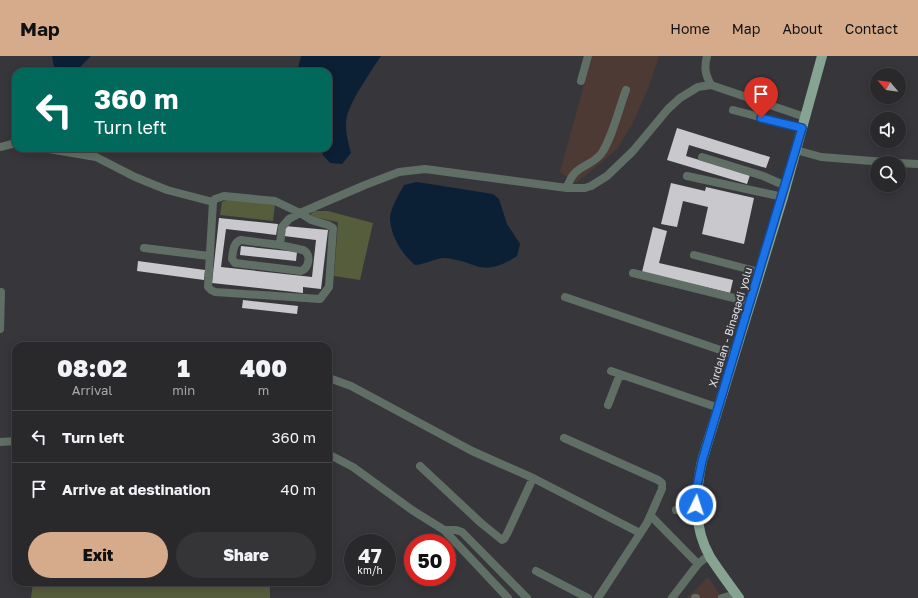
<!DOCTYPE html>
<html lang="en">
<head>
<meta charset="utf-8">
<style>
  body { margin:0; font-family:"Golos Text",sans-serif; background:#353538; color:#f1f3f6; height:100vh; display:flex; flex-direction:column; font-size:15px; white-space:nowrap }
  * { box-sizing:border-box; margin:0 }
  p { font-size:13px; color:#a5a6a9 }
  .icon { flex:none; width:22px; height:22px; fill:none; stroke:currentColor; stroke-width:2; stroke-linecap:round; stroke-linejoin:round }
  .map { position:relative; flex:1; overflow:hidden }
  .drawer { position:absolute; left:12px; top:286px; width:320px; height:244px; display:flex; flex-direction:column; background:#29292c; border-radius:12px; box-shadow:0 2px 10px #0003,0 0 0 1px #454548 }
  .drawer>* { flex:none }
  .banner { position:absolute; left:12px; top:12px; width:320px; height:84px; border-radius:12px; box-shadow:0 2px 10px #0003,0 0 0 1px #454548; background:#00695c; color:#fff; overflow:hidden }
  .needle { width:26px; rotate:299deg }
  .fabs { position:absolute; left:870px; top:12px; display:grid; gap:8px }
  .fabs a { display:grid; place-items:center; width:36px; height:36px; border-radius:50%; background:#29292c; box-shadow:0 2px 10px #0003,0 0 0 1px #454548; font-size:20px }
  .speed { position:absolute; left:344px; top:478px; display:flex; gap:8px; font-size:20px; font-weight:700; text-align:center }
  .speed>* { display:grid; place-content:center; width:52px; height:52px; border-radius:50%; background:#29292c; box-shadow:0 2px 10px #0003,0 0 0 1px #454548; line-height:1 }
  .speed small { font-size:10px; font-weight:400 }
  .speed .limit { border:6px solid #d22; background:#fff; color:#111 }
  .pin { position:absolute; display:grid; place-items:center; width:34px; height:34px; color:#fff; margin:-41px -17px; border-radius:50% 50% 50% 0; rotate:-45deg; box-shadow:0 0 4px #0007 }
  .pin .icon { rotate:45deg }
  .me { position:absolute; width:44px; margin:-22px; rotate:4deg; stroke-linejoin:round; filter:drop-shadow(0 0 3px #0008) }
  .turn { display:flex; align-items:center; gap:14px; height:84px; padding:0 16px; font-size:18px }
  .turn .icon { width:52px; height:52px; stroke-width:2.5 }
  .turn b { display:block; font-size:28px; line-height:34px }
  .eta { display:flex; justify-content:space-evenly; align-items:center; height:68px; text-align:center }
  .eta b { font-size:24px; font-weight:800; line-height:28px }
  .button { display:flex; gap:8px; margin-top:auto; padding:8px 16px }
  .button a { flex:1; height:46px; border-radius:24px; background:#d6ab8b; color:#111; font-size:16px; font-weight:800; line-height:46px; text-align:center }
  .button a+a { background:#353538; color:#f1f3f6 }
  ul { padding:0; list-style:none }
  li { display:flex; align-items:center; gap:12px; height:52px; padding:0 16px; border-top:1px solid #454548 }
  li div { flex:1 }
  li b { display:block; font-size:15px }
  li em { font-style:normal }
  header { display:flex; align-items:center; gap:24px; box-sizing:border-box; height:56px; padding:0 20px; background:#d6ab8b; color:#111 }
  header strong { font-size:19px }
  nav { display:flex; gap:22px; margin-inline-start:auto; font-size:14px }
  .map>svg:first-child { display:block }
</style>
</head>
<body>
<header>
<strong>Map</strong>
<nav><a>Home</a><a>Map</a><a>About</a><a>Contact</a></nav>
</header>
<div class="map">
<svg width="918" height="542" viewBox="0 0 918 542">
  <rect width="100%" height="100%" fill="#37373b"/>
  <path fill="#4d3a34" d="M592,0H659L649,30L633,67L617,93L576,127L560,116Z
    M708,521L722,542H687Z"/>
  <path fill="#565d3d" d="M228,143L275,148L273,165L220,159L222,146Z
    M314,155H328L373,167L360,224L334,220L338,166L313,161L310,159Z
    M33,526H270V542H31Z"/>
  <path fill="#0b1f35" d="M52,0H91L75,16H55Z
    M301,0H381C370,17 352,42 347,60C344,72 348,86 351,97L342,108L330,107L323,99L321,92H328V16H297Z
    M417,126L493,138L499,143L507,168L520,188L517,200C505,208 490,215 476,210C470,208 466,206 461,205C456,204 450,202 445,202C435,202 427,208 415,209C402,198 391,181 390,163C390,153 399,138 404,129Z"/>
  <path fill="#c9c8cd" d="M677,72L770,101L766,112L689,89L686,100L750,119L747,128L667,104Z
    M671,127L705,135L706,131L754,142L744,188L702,178L708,151L683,145L677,171L661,168Z
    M219,162L278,168L276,179L226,173L221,211L312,221L316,184L284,180L285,170L328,174L321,233L303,231V237L212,227Z
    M653,171L667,175L659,207L733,224L730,237L642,216Z
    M241,190L297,196L296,205L240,199Z
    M138,205L205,214L204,224L137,215Z
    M243,244L298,250L297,258L242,252Z"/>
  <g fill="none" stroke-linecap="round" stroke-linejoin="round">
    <path stroke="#606f65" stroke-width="8" d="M707,0C704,12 705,18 711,29L805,61
      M581,25L588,0
      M733,54L802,72
      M0,91L16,87
      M43,92L96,101L135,121L167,134L213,146
      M796,94L821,101L898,107
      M702,101L763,120L786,130
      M899,107L918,108
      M687,120L783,141
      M567,132C574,108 588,113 601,98C612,83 619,52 626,34
      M224,140L275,145L300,157L311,164L328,169L333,172L329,231L320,243L215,236L211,234L208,231L213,146L215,143Z
      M241,184L280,189L303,194C312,198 309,212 301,215L235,207L232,203C233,196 233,186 241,184Z
      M280,189L282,171L289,163L300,157L365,129L399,116L425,113L567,132H585L591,130L607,120L633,95L668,53L680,42L698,31L711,29
      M144,192L209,200
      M694,199L759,216
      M633,217L750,246
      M565,241L735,299
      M0,273L1,236
      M611,315L719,352
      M329,322L351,330L472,395L533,422L640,477
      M608,349L620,318
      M564,382L658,424L662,427V433L647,467L598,542
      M0,386L16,385
      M328,398L353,411L412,454L444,474H456L462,476L527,542
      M420,410L481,467L502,484L504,483L507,478L533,422
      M676,454L696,449
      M651,460L698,508
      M444,474L508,542
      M536,515L588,542
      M672,542L698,508L704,503L710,501
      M695,542H696
      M722,542L736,538"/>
    <path stroke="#87a492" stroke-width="10" d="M739,542C729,528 719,515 710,501C693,471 695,438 702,405L783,141L822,0"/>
  </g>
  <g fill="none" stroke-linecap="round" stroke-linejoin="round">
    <defs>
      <path id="route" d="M696,449V435L702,405L802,72L761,62"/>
    </defs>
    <use href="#route" stroke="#114b97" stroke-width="10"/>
    <use href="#route" stroke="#1a73e8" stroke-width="7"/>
  </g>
  <g text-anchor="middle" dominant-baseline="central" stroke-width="4" stroke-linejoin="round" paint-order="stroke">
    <g font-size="11" fill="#e4e3e6" stroke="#37373b">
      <text transform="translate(730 271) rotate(-73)">Xırdalan - Binəqədi yolu</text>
    </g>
  </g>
</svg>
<div class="fabs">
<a><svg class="needle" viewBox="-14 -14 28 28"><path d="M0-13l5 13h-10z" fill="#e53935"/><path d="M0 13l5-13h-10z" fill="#a5a6a9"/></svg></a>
<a><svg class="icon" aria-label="sound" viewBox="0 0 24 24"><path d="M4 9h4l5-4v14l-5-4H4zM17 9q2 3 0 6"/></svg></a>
<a><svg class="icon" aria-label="search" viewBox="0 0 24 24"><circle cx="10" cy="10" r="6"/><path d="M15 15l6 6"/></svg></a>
</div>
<div class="speed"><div>47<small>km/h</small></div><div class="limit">50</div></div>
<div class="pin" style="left:761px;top:62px;background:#d93025"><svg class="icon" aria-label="arrive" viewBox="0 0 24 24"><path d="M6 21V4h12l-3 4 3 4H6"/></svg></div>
<svg class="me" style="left:696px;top:449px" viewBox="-20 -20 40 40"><circle r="17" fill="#1a73e8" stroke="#fff" stroke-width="3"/><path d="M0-11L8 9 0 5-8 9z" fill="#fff"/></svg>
<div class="banner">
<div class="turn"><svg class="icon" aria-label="left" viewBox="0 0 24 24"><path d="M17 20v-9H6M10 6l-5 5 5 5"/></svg><div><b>360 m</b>Turn left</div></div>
</div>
<section class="drawer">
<div class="eta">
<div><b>08:02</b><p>Arrival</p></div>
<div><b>1</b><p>min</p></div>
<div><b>400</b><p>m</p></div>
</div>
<ul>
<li><svg class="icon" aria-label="left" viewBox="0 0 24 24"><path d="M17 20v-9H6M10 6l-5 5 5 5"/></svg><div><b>Turn left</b></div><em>360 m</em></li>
<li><svg class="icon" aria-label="arrive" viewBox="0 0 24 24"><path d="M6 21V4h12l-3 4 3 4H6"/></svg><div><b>Arrive at destination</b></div><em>40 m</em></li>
</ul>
<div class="button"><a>Exit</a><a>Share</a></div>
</section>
</div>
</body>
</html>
